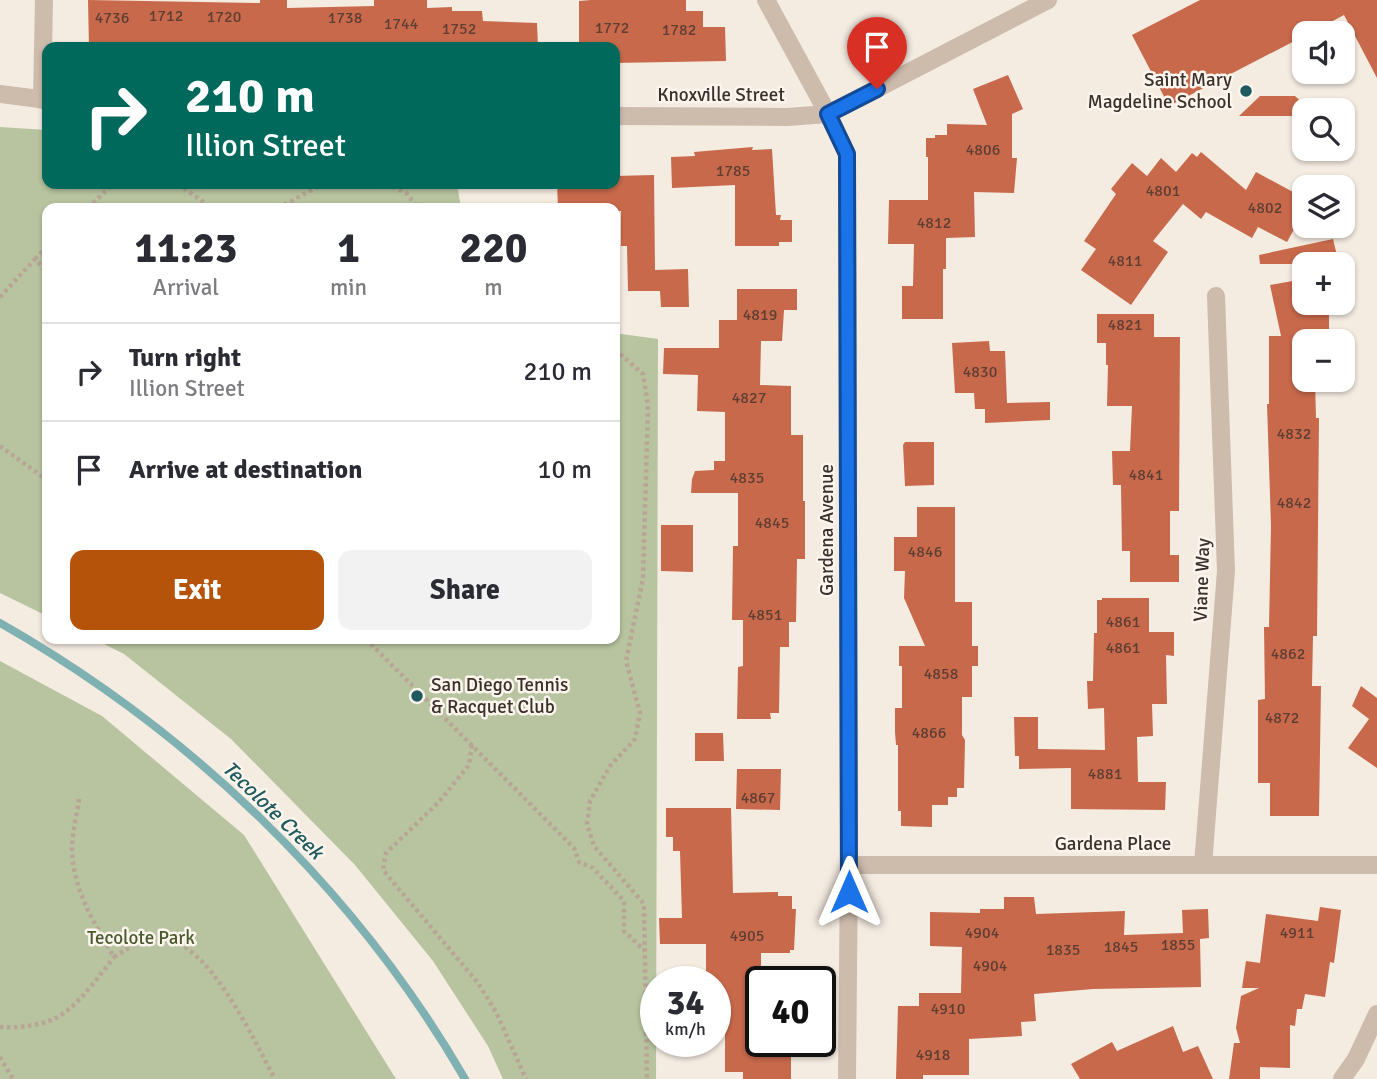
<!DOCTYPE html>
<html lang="en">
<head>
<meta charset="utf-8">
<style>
  body { margin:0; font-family:Signika,sans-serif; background:#f2f2f3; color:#2b2b33; height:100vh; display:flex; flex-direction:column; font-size:26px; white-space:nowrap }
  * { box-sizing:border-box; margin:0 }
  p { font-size:23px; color:#7c7c81 }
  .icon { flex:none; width:38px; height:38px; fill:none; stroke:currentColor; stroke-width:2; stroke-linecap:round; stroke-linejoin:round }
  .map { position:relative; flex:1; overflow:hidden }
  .side { position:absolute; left:42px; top:203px; width:578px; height:441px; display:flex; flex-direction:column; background:#fff; border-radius:14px; box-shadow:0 2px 5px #0004 }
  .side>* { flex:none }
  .top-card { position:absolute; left:42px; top:42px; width:578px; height:147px; border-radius:14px; box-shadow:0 2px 5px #0004; background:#00695c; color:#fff; overflow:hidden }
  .fabs { position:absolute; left:1292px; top:21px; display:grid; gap:14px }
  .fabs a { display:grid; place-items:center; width:63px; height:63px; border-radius:14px; background:#fff; box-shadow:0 2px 5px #0004; font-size:35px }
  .speed { position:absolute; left:640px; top:966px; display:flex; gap:14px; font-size:35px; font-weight:700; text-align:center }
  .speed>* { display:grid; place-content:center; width:91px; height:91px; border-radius:50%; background:#fff; box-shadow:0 2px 5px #0004; line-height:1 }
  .speed small { font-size:18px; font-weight:400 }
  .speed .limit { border:4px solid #111; border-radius:10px; background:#fff; color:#111 }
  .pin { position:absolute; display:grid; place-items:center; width:60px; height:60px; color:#fff; margin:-72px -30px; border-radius:50% 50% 50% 0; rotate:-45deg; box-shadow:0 0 7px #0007 }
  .pin .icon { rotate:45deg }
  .me { position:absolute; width:77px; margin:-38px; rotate:0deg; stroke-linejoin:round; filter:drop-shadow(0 0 5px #0008) }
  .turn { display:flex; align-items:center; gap:24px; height:147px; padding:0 28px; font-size:32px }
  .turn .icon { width:91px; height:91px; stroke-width:2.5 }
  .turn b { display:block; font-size:49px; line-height:60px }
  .eta { display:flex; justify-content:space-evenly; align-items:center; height:119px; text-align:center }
  .eta b { font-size:42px; font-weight:700; line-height:49px }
  .cta { display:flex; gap:14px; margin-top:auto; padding:14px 28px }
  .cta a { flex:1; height:80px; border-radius:14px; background:#b45309; color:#fff; font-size:28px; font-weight:700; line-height:80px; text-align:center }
  .cta a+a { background:#f2f2f3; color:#2b2b33 }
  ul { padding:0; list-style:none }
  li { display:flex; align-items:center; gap:21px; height:98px; padding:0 28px; border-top:2px solid #e1e1e2 }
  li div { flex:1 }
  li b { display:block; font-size:26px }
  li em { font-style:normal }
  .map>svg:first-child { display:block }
</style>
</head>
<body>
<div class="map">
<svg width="1377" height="1079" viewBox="0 0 1377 1079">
  <rect width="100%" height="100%" fill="#f4ebe1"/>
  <path fill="#b8c4a0" d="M0,127L47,130V184H457L461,208H47V616L0,593Z
    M614,333L658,339L656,1079H503L488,1046L433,961L355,865L231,739L124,654L94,639H614Z
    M0,661L102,716L244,835L396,1079H0Z"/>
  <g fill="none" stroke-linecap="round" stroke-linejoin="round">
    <path stroke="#7fb0b2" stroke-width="8" d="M0,623C190,731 355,889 465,1079"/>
  </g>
  <path fill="#c8694b" d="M88,0L260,3V0H287V8L374,6V0H427V8L452,7V11H482L483,21L537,23L538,47H89Z
    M591,0H686V11H703V27H725L726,61L614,63V47H579V1Z
    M1200,0H1377V78L1344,15L1310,33H1304V36L1169,106L1132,35Z
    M1008,75L1023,109L1012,114V158H1017L1014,193L974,192L975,237L946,238V269H943V319H902V286H913L914,244H888L889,200H928V157H926V138H935V135H947V124L987,125L973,89Z
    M1260,96H1295L1310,110H1304V116H1239Z
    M753,147L752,150L772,149L776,215H781L780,220H792V242H779V246H735V185L672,188L671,157L695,156L694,152Z
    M1201,152L1246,190L1256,172L1304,198V211L1287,242L1258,227L1252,238L1206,212L1201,219L1183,204L1153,241L1168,252L1131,305L1081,270L1096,249L1084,241L1116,194L1111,189L1132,163L1147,176L1161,158L1176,172L1192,153L1197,157Z
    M654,175L655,270L688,269L689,307H661L660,291H628L627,246H621V211H615V208H558L557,184H614V176Z
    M1333,239L1339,264H1260L1259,255Z
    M1304,279V303H1329V341H1304V380H1315L1316,418H1319L1317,636H1313L1312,686H1321L1319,816H1270V783H1258V700L1265,699L1264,627H1269L1271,526L1267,404H1269V336H1281L1270,285Z
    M737,289H797V310H784L782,341H761L760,385L791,386V435H803V501H805V559H797L796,622H789V647H780L779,713H770L771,719H737L738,667L743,666V620H732L733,546H738V493H691L692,479L695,471L714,470V461H725V412L697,411L698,375L663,374L664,348H719V320H737Z
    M1097,314H1154V337H1180L1179,511H1170V555H1179V582H1130V551H1122L1121,485H1113L1112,451H1130L1132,406H1107L1108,365H1106V343H1097Z
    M989,341L990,351H1005L1007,403L1050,402V420L985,423V409H975L974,393H955L952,343Z
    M905,442H934V485L905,486L903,445Z
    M917,507H955V602H972V646H978V666H972V697H962V735L965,740L964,788H957V797H948V805H932V827L901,826V811H898V745H896L895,732V708H902V666H899V646H925L904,598L905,571H894V537H917Z
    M661,525H693V572L661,571Z
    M1102,598H1149V632H1174V656L1166,655L1167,704H1152L1153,736L1137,737L1138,782H1166L1165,810L1071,809V768L1019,769V756H1015L1014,717H1038V749L1105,750L1104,708L1088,709L1087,681H1093L1094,633H1097V600H1102Z
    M1361,686L1377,698V768L1348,748L1369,719L1352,706Z
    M695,733H723L724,761H695Z
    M737,769H781L780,810L736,809Z
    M666,808H731L733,893L778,892V896H792V909H796L794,950H790V953H761V1045H787V1050H791V1079H743V1072H725V1029H716V982H706V944H660L659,918H682L680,851H673V837H666Z
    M1004,897H1034L1036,914L1125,911L1124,935L1183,933L1182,910L1208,909L1209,938L1200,939L1201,987L1093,989L1034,994L1036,1021L1021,1022L1022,1036L969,1039V1075H923V1079H896L898,1006H919V993H961L962,947L930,946V912L980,913V909H1004Z
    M1320,907L1341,910L1334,963L1330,962L1325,997L1305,994L1302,1009H1297L1295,1026L1290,1025V1068L1260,1067V1079H1229L1234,1043H1240L1236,1028L1241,996L1259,988H1242L1246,961L1260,963L1266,914L1318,921Z
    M1173,1026L1183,1052L1198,1046L1213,1079H1080L1071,1064L1112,1042L1117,1051Z"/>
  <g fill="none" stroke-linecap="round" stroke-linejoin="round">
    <path stroke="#b9a596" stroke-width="4.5" stroke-dasharray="3.5 3.5" stroke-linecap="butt" d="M178,184L212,208
      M386,184L406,193L418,208
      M88,208L113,184
      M278,208L323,184
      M35,259L47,247
      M0,297L35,259L47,272
      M614,352H618L643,374L648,406L643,578L626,661L640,713L635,739L610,766L590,801L587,824L594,846L644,904L647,1079
      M0,446L47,480
      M366,639L574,848L579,862L593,868L624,901V931L645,951
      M472,745L469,765L438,803L386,853L383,870L478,983L496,1012L526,1079
      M79,799C77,815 72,833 72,849C73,890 94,923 114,957C127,949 143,938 159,938C208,938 254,1041 275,1079
      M0,1027C17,1028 38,1026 54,1019C76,1009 99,976 114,957
      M0,1057L13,1079"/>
    <path stroke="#cdbbac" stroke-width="18" d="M766,0L828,114
      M42,100L44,0
      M849,865H1377
      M1203,865L1226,571L1216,296
      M1342,1079L1356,1059L1377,1014"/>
    <path stroke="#cdbbac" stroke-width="18" d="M0,94L47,100
      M828,114L847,154L849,865L847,1079
      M614,116L787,117L828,114L1048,0"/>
  </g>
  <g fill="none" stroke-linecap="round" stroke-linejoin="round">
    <defs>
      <path id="route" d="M849,892L847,154L828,114L877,89"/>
    </defs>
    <use href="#route" stroke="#114b97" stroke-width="18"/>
    <use href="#route" stroke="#1a73e8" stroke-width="12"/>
  </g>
  <g fill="#1f5a5e" stroke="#fbf5ee" stroke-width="2.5">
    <circle cx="1246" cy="91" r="7"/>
    <circle cx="417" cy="696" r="7"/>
  </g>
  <g text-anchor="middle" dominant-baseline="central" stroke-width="5" stroke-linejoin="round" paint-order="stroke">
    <g font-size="16" fill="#5e3e33">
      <text x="166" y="16">1712</text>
      <text x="224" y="17">1720</text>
      <text x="112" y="18">4736</text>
      <text x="345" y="18">1738</text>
      <text x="401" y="24">1744</text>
      <text x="612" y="28">1772</text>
      <text x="459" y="29">1752</text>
      <text x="679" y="30">1782</text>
      <text x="983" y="150">4806</text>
      <text x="733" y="171">1785</text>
      <text x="1163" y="191">4801</text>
      <text x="1265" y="208">4802</text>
      <text x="934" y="223">4812</text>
      <text x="1125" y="261">4811</text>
      <text x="760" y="315">4819</text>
      <text x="1125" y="325">4821</text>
      <text x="980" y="372">4830</text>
      <text x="749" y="398">4827</text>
      <text x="1294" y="434">4832</text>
      <text x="1146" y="475">4841</text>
      <text x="747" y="478">4835</text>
      <text x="1294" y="503">4842</text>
      <text x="772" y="523">4845</text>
      <text x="925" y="552">4846</text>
      <text x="765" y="615">4851</text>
      <text x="1123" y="622">4861</text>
      <text x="1123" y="648">4861</text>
      <text x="1288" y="654">4862</text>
      <text x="941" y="674">4858</text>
      <text x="1282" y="718">4872</text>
      <text x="929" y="733">4866</text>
      <text x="1105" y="774">4881</text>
      <text x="758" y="798">4867</text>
      <text x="982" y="933">4904</text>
      <text x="1297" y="933">4911</text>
      <text x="747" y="936">4905</text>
      <text x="1178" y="945">1855</text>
      <text x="1121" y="947">1845</text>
      <text x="1063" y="950">1835</text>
      <text x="990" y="966">4904</text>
      <text x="948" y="1009">4910</text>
      <text x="933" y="1055">4918</text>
    </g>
    <g font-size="19" fill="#3b302b" stroke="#fbf5ee" text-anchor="end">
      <text x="1232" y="80">Saint Mary<tspan x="1232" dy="22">Magdeline School</tspan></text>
      <text x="431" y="685" text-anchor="start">San Diego Tennis<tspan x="431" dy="22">&amp; Racquet Club</tspan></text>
    </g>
    <g font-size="19" fill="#3b302b" stroke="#fbf5ee">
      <text x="721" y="95">Knoxville Street</text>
      <text transform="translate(827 530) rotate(-90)">Gardena Avenue</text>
      <text transform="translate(1202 580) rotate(-88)">Viane Way</text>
      <text x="1113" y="844">Gardena Place</text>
    </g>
    <g font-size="19" fill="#4a5a2e" stroke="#fbf5ee">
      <text x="141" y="938">Tecolote Park</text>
    </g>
    <g font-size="21" font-style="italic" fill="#1f5a5e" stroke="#fbf5ee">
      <text transform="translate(273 810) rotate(44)">Tecolote Creek</text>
    </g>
  </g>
</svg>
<div class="fabs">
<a><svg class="icon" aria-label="sound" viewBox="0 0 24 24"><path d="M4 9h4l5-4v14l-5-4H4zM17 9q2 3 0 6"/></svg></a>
<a><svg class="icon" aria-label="search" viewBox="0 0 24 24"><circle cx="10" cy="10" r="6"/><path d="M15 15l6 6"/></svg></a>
<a><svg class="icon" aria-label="layers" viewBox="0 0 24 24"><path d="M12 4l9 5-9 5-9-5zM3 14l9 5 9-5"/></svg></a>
<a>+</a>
<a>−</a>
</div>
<div class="speed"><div>34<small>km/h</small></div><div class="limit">40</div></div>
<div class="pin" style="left:877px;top:89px;background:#d93025"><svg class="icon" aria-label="arrive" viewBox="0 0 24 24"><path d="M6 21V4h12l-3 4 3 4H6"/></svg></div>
<svg class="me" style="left:849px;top:892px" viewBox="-20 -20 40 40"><path d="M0-17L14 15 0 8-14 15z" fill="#1a73e8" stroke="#fff" stroke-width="4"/></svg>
<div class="top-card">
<div class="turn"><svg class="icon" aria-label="right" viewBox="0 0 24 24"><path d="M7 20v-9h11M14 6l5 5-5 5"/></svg><div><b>210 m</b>Illion Street</div></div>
</div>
<section class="side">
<div class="eta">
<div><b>11:23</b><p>Arrival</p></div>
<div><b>1</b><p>min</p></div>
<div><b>220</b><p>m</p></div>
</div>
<ul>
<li><svg class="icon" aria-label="right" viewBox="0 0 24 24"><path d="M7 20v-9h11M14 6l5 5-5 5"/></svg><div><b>Turn right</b><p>Illion Street</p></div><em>210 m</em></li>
<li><svg class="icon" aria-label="arrive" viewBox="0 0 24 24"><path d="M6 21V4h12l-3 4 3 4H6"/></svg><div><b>Arrive at destination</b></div><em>10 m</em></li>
</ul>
<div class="cta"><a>Exit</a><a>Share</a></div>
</section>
</div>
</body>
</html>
